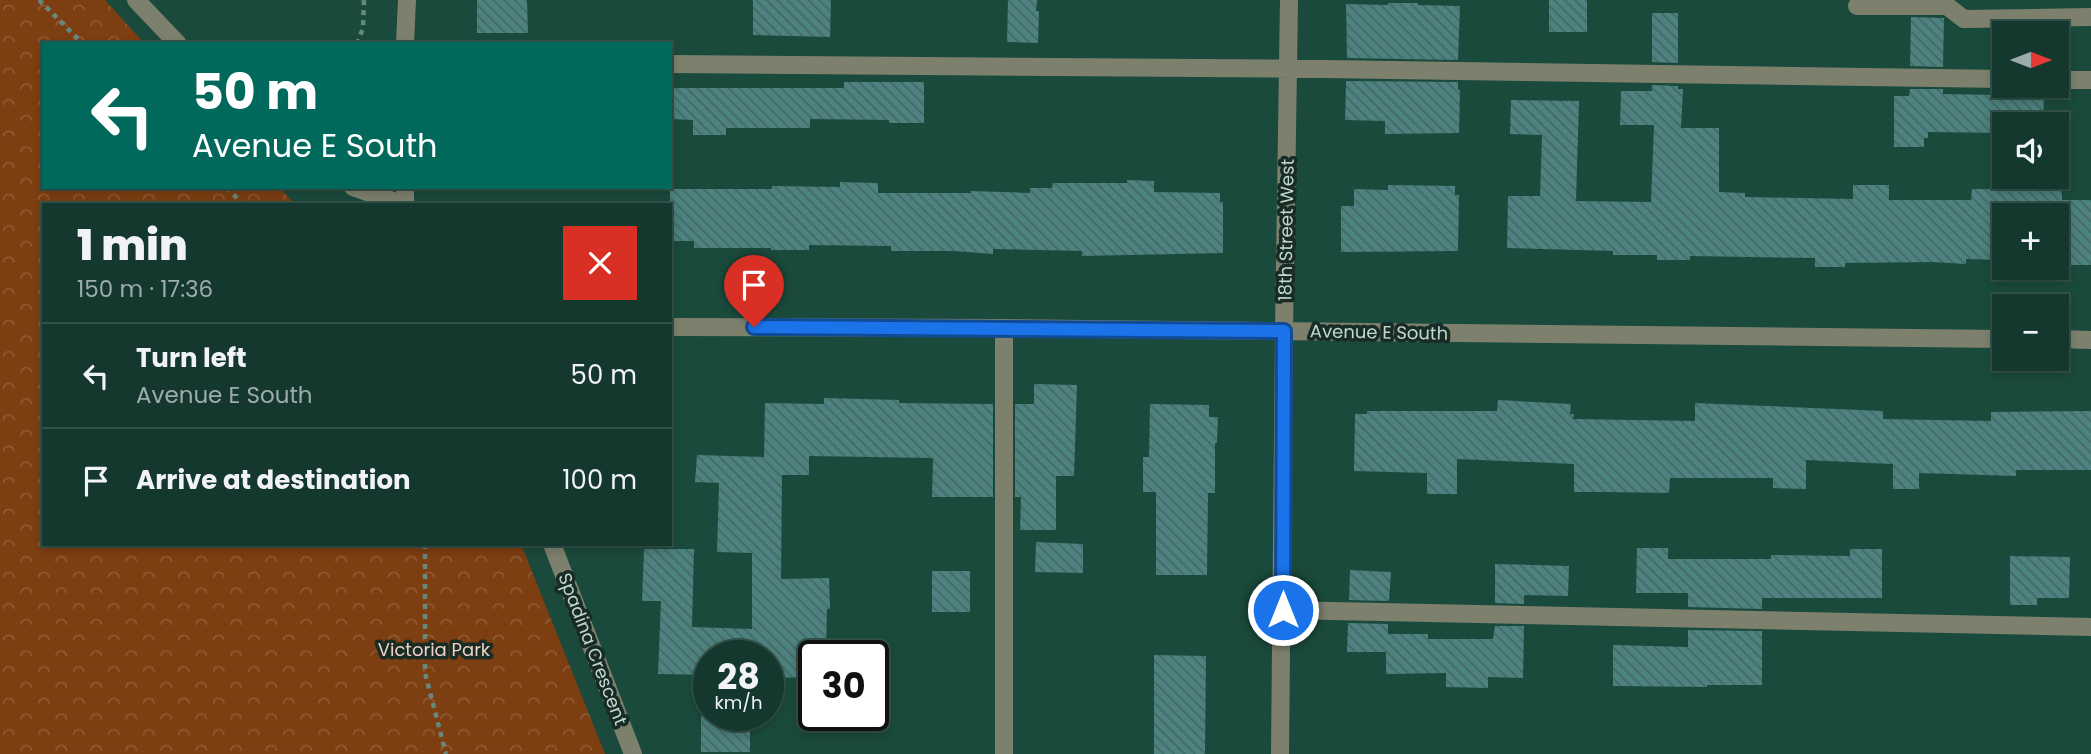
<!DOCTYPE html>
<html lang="en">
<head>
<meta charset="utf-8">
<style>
  body { margin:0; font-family:Poppins,sans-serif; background:#214339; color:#f1f3f6; height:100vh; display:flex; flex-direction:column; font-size:26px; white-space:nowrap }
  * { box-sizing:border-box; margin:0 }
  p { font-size:23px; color:#9dacaa }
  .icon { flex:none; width:38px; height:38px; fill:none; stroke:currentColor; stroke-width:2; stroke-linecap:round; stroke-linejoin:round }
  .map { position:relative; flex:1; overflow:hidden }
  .panel { position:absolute; left:42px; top:203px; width:630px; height:343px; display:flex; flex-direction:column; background:#14382d; border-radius:0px; box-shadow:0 4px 10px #0003,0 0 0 2px #335249 }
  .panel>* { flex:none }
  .banner { position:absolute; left:42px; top:42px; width:630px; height:147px; border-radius:0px; box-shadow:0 4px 10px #0003,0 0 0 2px #335249; background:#00695c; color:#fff; overflow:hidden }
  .needle { width:46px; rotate:90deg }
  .buttons { position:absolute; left:1992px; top:21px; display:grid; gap:14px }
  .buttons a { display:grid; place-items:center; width:77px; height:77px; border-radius:0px; background:#14382d; box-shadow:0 4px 10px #0003,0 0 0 2px #335249; font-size:35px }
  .speed { position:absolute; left:693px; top:640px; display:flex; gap:14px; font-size:35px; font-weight:700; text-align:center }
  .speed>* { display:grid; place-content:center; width:91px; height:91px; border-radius:50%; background:#14382d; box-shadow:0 4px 10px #0003,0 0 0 2px #335249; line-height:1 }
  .speed small { font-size:18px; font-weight:400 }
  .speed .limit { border:4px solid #111; border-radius:10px; background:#fff; color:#111 }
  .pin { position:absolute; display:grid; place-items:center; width:60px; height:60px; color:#fff; margin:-72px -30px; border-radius:50% 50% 50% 0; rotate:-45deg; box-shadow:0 0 7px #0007 }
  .pin .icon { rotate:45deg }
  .me { position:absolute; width:77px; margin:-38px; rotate:0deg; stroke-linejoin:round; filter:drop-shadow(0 0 5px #0008) }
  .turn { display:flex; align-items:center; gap:24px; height:147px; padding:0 35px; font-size:32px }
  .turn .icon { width:91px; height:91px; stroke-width:2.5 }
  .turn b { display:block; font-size:49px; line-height:60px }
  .round { display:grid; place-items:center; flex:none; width:74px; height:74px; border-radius:0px; background:#214339 }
  .head { display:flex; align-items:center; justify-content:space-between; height:119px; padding:0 35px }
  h1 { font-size:42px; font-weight:800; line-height:52px }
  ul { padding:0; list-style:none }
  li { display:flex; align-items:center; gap:21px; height:105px; padding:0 35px; border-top:2px solid #335249 }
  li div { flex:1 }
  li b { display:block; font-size:26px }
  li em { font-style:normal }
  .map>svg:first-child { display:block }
</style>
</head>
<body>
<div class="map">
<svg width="2091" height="754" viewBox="0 0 2091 754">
  <defs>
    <pattern id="park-crowns" width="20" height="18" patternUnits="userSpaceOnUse" patternTransform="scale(1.75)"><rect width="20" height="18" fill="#7d3e11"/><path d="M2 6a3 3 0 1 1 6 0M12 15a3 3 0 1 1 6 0" fill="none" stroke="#8e5933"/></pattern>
    <pattern id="building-back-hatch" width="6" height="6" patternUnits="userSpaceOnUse" patternTransform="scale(1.75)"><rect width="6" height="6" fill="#4c827f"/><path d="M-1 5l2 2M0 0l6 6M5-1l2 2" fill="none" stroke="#456865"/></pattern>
  </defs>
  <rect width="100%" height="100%" fill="#1a4a3c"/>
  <path fill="url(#park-crowns)" d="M0,0H105L145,44H44V187H279L291,200L304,205H44V544H521L605,754H0Z"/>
  <path fill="url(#building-back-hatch)" d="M477,0H527L528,33H477Z
    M753,0H831L830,37L753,35Z
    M1008,0H1037L1036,11H1039L1038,43L1007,42Z
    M1549,0H1587V32H1549Z
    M1388,3H1418V5L1460,6L1458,60L1347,58L1346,4L1388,5Z
    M1652,13H1678V63L1652,62Z
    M1911,17L1944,18L1943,67L1910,66Z
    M1346,81L1458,82V90H1460L1459,133L1385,134V121L1345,120Z
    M844,82H924V123H889V120L810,119V128H726V135H693V120L670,119V88H844Z
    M1652,85L1678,86V89H1683L1681,128H1719V192L1745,193V197L1853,199V185H1889V200H1971L1972,189L2062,190V200H2091V265H2056V215H2004V260L1966,259V264L1932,262L1845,263V267H1815V258L1690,256V260H1657V255H1613V251L1507,248L1508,196H1540L1542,135L1510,134L1511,100L1579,101L1576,201L1651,202L1654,125H1620L1621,91H1652Z
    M1910,89H1943V94L2044,96L2043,124H2004V133L1928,132V138H1924V147H1894V96H1909Z
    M1127,180L1154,181V192L1220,193V202H1223V253L1082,256V251L993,249V254L954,251H891V246L809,245V250H771V248H694V241H670V189H772V186L840,187V182L878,183V193H971V191L1030,193V188H1052L1053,183H1127Z
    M1388,185L1455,186V195H1459L1458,251L1341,252V206H1354V189L1388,190Z
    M1034,384L1077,385L1074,476H1056V530H1020L1021,497H1015V404H1034Z
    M824,398L899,400V403L993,404V497H932L933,458L809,456V475H782L781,579L829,578L830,609H827L826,656H814V678L768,677V656H709V675L658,674L661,601H642L644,549H694L692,627L752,629V553L717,552L719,483L695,482L697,455L764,457L765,403L824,404Z
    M1498,400L1571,404L1570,414H1574L1573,419L1695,421V403L1883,411V419L1991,421V412L2091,411V470H2016V476L1919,473V489H1893V464L1806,460V489L1773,488V478H1670L1669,493L1607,492H1574V464L1457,459V494H1427V473L1354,471L1355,414H1367V411H1497Z
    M1150,404L1209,405V417H1218L1217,443H1215V493H1208L1207,575H1156V492H1143V457H1149Z
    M1036,542L1083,544V573L1035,572Z
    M1637,548H1668V559H1771V555L1850,556V549H1882V598H1762V609L1688,607V593H1636Z
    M2010,556L2070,557L2069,598H2037V605H2010Z
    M1495,564L1569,566L1568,596L1524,595V604L1495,603Z
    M1350,570L1391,572L1389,601L1349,600Z
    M932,571H970V612H932Z
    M1348,623L1388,624V634H1428V639H1493L1495,626H1524L1523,678L1488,677V688L1446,687V673L1386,674V652H1347Z
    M1688,630L1762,631V685H1707V687L1613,686V645L1688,647Z
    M1154,655L1206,656L1205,754H1154Z
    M701,716H750V752H701Z"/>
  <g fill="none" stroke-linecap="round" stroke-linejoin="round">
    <path stroke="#64897e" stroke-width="4.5" stroke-dasharray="5 5" stroke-linecap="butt" d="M39,0L83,44
      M357,44L363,28L364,0
      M227,187L243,205
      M425,544V673L446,754"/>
    <path stroke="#7e806e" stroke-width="18" d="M136,0L178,44
      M1857,6H1947L1964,19L2091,17
      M405,44L407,0
      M670,64L1323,69L2004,79
      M2056,80H2091
      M353,187L404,205
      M405,205V187
      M670,327L1004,328L2004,339
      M1004,328V754
      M2056,339L2091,340
      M552,544L633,754
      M1283,610L2091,627
      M1280,754L1284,331L1289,0"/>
  </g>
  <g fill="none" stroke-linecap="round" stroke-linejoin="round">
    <defs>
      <path id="route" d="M754,327L1284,331L1283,610"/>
    </defs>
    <use href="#route" stroke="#114b97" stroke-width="18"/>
    <use href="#route" stroke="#1a73e8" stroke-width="12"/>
  </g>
  <g text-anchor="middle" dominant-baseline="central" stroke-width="7" stroke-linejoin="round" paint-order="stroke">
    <g font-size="18" fill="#c0d8cf" stroke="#182b25">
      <text transform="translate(1286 230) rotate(-89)">18th Street West</text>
      <text transform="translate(1379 332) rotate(1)">Avenue E South</text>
      <text transform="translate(593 649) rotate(69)">Spadina Crescent</text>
    </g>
    <g font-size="18" fill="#ecd0c1" stroke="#182b25">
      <text x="434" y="649">Victoria Park</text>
    </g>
  </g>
</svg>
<div class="buttons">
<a><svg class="needle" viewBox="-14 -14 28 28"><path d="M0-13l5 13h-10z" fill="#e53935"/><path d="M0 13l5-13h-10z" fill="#9dacaa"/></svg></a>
<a><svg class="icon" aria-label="sound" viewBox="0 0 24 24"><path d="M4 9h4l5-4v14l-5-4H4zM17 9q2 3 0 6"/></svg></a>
<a>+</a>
<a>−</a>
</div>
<div class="speed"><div>28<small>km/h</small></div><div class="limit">30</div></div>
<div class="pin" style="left:754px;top:327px;background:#d93025"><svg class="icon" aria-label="arrive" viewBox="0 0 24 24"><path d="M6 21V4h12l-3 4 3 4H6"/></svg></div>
<svg class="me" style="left:1283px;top:610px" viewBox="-20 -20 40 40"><circle r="17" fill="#1a73e8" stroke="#fff" stroke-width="3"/><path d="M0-11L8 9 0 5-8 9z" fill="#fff"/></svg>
<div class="banner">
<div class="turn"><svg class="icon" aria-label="left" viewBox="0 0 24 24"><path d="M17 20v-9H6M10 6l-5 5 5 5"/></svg><div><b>50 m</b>Avenue E South</div></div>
</div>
<section class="panel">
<div class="head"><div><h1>1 min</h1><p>150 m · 17:36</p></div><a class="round" style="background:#d93025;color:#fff"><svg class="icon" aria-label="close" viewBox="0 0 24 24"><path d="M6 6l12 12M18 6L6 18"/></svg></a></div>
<ul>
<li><svg class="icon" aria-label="left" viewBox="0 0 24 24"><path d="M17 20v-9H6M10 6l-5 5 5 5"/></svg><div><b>Turn left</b><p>Avenue E South</p></div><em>50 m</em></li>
<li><svg class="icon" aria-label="arrive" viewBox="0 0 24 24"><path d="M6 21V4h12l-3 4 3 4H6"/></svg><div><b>Arrive at destination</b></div><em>100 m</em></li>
</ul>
</section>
</div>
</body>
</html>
